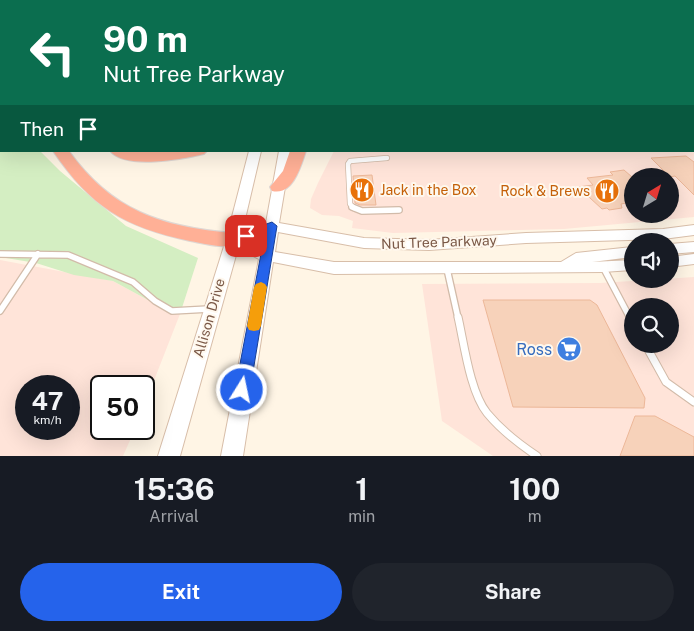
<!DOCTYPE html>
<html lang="en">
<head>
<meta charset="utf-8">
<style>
  body { margin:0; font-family:"Public Sans",sans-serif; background:#20242c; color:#f1f3f6; height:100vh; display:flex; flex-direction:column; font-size:19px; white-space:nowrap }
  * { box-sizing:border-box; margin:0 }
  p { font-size:16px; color:#9ea1a6 }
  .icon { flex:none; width:28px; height:28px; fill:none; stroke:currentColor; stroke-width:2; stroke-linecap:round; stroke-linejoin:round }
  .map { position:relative; height:456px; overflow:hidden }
  .drawer { display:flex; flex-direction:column; background:#171b24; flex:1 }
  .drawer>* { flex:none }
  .guide { position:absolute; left:0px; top:0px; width:695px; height:152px; box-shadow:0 5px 20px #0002; background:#0b6e4f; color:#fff; overflow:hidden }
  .needle { width:32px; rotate:38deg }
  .fabs { position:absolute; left:624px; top:168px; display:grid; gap:10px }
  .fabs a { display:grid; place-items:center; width:55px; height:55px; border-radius:50%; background:#171b24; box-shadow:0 5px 20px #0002; font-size:25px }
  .speed { position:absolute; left:15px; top:375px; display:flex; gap:10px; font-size:25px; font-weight:700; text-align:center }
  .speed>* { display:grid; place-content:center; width:65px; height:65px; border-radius:50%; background:#171b24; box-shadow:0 5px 20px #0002; line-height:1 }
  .speed small { font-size:12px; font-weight:400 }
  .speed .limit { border:2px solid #111; border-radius:8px; background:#fff; color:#111 }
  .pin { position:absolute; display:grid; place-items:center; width:42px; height:42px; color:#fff; margin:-21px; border-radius:10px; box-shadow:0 2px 8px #0006 }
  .me { position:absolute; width:55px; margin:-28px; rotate:10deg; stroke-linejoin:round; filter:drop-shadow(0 0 4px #0008) }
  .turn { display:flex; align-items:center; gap:18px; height:105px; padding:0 20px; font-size:22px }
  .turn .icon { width:65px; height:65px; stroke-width:2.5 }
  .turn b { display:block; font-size:35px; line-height:42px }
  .then { display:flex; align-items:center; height:48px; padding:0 20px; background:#0003; gap:10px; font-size:19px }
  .eta { display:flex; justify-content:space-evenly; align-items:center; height:85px; text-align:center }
  .eta b { font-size:30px; font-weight:700; line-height:35px }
  .action { display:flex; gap:10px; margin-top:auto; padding:10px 20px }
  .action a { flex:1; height:58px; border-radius:30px; background:#2563eb; color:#fff; font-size:20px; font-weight:700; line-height:58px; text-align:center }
  .action a+a { background:#20242c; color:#f1f3f6 }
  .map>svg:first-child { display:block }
</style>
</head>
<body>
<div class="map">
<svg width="694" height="456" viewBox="0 0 694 456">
  <rect width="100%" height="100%" fill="#fff5e5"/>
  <path fill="#ffe4d9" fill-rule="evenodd" d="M694,100V217L564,229L393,233L352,228L353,221L339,216L322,215L310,208L311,199L318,183L334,151H694ZM632,176H670V214H632Z
    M0,260L113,281L159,306L180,314L144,406V386H101V429H135L123,456H0ZM26,386H69V429H26Z
    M694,277V456H493L442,421L422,284L600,283ZM632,306H670V344H632Z"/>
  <path fill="#d4eec2" d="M0,120L1,151H40L60,171L126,226L198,258L180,314L159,306L113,281L74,275L36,263L0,257Z"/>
  <path fill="#f7d2ba" stroke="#ecb798" d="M686,156L694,162V195L675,176L670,177L651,158Z
    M624,170L632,177V202L621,204L622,208L609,210L607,208L602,209L578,187L593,185L587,178L613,175L610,172Z
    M372,175L376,205H360L355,203L353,176Z
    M483,300H590L597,305L645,398L644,408L513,407Z
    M635,416H655L694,437V456H620Z"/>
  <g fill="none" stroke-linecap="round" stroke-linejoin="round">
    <defs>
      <path id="service-far3" d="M201,0H208
        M4,1L7,0
        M160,1L162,0
        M236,1L238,0
        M263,1L265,0"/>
      <path id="service-far2" d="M354,208L350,204L348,164L350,161L387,158"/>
      <path id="service-far1" d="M352,207L362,211L399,210
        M0,254L68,255L133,282L155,301L172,311L209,309
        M603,267L630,318
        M447,269L458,318
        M0,311L38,254"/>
      <path id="service" d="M458,317C464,343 470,392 487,413C501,430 519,444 537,456
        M630,317L632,321
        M645,344L666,382L694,402"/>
      <path id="secondary" d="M70,0H92V1H71Z
        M124,0H144V1H125Z
        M596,0H602V1H596Z
        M607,0H614V1H608Z
        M249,151H261L242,232L266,223L279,151H291L279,223L364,238L429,240L526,233L663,229L694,225V235L663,239L526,243L429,250L364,248L278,232L275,252L334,262H561L576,253L632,247V257L592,262L632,260V270L603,272L334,274L273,262L243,456H221L259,259L238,248L180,456H158L226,240ZM264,234L261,247L246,240Z
        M694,242V252L670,254V244Z
        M694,254V264L670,267V257Z"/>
      <path id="motorway" d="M0,59H1V65H0Z
        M0,71L1,72V80L0,79Z
        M0,104H1V112H0Z
        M53,151H69C112,211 162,227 233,233L240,235L243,240L240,245C225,249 206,244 190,241C124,227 91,207 53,151Z
        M110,151H207L204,154C184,159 125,170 110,151Z
        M290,151H306C301,166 293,196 272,191L270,187L283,171Z"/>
    </defs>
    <use href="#service-far3" stroke="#d2bba9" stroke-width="4"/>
    <use href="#service-far2" stroke="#d2bba9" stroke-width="6"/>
    <use href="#service-far1" stroke="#d2bba9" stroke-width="8"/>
    <use href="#service" stroke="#d2bba9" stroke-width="9"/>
    <use href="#secondary" stroke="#d8bea9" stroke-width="2"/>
    <use href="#motorway" stroke="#dfd7d3" stroke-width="2"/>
    <use href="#service-far3" stroke="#fff" stroke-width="2.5"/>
    <use href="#service-far2" stroke="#fff" stroke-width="4.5"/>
    <use href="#service-far1" stroke="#fff" stroke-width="5.5"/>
    <use href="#service" stroke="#fff" stroke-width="7"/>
    <use href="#secondary" fill="#fff" fill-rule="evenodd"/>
    <use href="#motorway" fill="#ffb096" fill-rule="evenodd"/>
  </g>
  <path fill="#2563eb" stroke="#184099" d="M272,222L277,226L250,390L248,395L242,398L237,395L235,390L265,233L246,239L240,236L242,233Z"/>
  <path fill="#f59e0b" d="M261,282L265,284L267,287L261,326L259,330L254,331L249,330L247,326L254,287L256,284Z"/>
  <defs>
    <symbol id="restaurant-disc" viewBox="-11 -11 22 22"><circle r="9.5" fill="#e8710a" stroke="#fff8ee"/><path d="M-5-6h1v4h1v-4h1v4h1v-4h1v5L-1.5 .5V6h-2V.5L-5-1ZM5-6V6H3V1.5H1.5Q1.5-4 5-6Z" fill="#fff"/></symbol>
    <symbol id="supermarket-disc" viewBox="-11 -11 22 22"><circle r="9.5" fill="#3f7fe0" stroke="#fff8ee"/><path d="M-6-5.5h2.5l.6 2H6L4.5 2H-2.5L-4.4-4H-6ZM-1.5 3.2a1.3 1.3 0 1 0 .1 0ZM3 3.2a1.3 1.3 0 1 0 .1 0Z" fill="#fff"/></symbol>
  </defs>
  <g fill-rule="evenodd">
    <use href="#restaurant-disc" x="348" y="176" width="28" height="28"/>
    <use href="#restaurant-disc" x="593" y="177" width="28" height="28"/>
    <use href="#supermarket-disc" x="555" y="335" width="28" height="28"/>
  </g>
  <g text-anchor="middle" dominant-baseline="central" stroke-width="4" stroke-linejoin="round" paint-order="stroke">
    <g font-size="14" fill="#c56008" stroke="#fff8ee" text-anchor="start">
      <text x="380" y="190">Jack in the Box</text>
      <text x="590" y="191" text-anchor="end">Rock &amp; Brews</text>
    </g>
    <g font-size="14" fill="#7b5947" stroke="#fff8ee">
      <text transform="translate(439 242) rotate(-2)">Nut Tree Parkway</text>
      <text transform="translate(209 318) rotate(-74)">Allison Drive</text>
    </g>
    <g font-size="16" fill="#366cbe" stroke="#fff8ee" text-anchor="end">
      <text x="552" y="349">Ross</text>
    </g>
  </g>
</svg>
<div class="fabs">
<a><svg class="needle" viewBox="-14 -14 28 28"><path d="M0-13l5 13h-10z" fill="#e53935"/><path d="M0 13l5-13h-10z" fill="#9ea1a6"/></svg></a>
<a><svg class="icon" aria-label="sound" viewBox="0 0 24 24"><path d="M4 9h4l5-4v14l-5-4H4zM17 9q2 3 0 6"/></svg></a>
<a><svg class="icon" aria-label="search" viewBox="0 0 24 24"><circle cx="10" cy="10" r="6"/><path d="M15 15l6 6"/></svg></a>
</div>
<div class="speed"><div>47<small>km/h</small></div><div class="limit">50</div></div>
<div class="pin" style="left:246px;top:236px;background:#d93025"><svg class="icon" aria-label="arrive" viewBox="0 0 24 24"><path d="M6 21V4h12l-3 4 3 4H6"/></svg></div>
<svg class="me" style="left:242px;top:390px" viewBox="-20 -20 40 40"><circle r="17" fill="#2563eb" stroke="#fff" stroke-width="3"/><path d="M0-11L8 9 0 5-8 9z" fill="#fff"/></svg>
<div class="guide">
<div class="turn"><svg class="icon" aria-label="left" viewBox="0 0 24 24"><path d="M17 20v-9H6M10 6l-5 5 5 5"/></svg><div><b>90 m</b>Nut Tree Parkway</div></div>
<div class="then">Then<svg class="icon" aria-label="arrive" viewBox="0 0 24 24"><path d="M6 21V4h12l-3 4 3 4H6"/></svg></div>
</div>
</div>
<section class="drawer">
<div class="eta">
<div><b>15:36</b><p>Arrival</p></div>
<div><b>1</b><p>min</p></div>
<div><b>100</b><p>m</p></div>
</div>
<div class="action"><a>Exit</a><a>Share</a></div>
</section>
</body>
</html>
